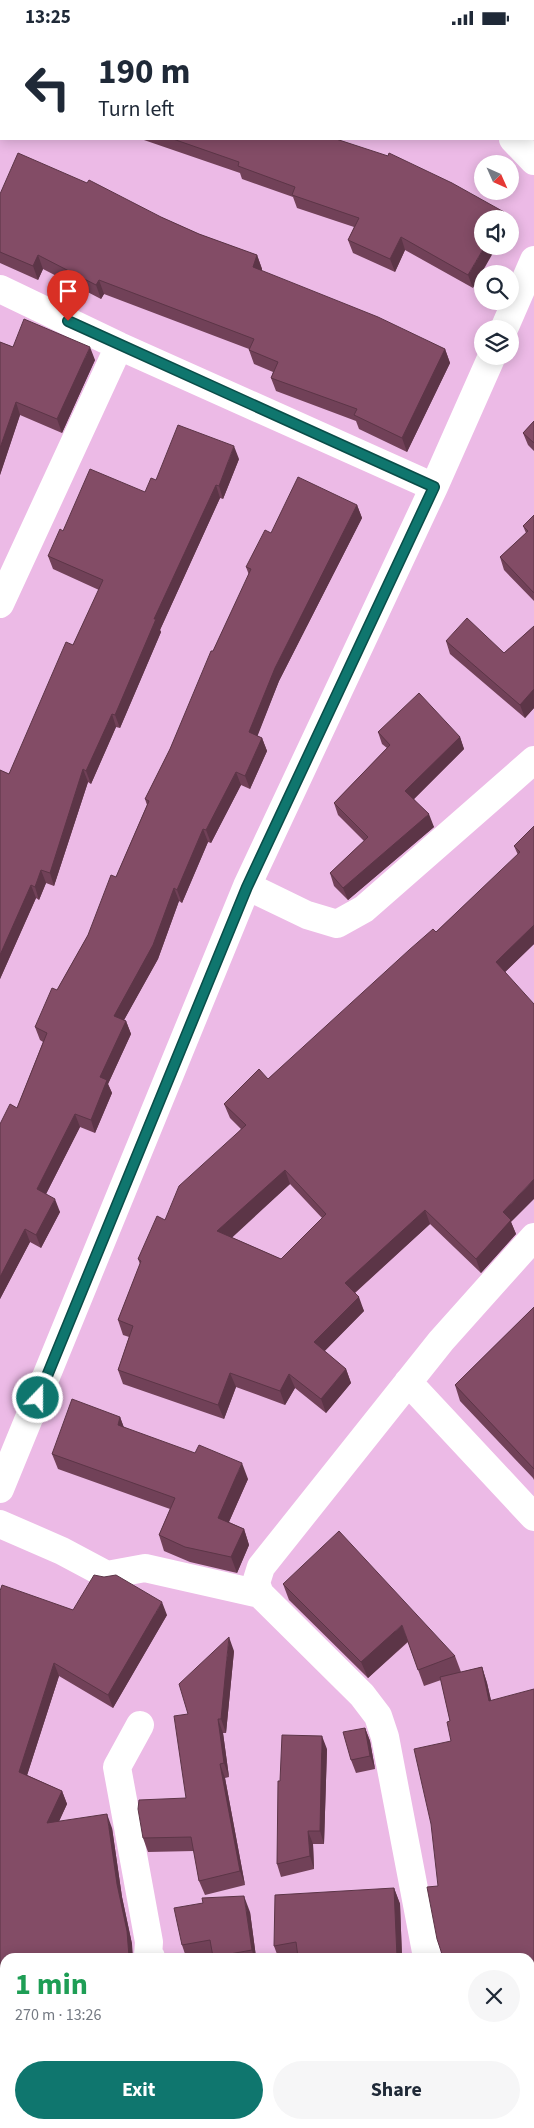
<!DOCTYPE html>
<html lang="en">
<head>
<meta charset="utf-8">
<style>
  body { margin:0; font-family:"Source Sans 3",sans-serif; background:#f6f6f7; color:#1f2937; height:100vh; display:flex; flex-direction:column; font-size:19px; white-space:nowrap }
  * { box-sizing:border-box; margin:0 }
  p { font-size:16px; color:#747a83 }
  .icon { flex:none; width:28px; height:28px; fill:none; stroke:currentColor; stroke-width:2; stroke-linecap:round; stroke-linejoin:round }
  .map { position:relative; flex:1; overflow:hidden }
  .panel { position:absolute; left:0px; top:1918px; width:535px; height:176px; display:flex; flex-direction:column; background:#fff; border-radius:15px 15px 0 0; box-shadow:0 2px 12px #0003 }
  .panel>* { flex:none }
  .top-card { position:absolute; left:0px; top:0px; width:535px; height:105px; box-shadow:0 2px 12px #0003; background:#fff; color:#1f2937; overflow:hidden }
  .needle { width:32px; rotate:135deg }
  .fabs { position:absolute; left:474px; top:120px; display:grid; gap:10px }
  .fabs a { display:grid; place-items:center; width:45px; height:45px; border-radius:50%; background:#fff; box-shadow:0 2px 12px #0003; font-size:25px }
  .pin { position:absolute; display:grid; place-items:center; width:42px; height:42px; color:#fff; margin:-51px -21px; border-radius:50% 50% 50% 0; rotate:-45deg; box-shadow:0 0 5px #0007 }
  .pin .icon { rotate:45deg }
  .me { position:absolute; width:55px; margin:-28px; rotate:22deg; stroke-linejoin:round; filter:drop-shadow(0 0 4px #0008) }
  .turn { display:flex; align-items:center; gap:18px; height:105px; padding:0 15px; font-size:22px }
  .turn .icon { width:65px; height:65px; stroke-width:2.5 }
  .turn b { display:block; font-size:35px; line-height:42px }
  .round { display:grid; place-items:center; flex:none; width:52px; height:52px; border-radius:26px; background:#f6f6f7 }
  .head { display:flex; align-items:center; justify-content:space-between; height:85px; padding:0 15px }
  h1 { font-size:30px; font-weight:700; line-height:38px; color:#1e9e55 }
  .primary-button { display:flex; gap:10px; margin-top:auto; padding:10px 15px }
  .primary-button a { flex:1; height:58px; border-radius:30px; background:#0f766e; color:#fff; font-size:20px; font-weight:700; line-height:58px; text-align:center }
  .primary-button a+a { background:#f6f6f7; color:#1f2937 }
  .status { display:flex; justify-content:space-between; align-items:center; height:35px; padding:0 25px; background:#fff; direction:ltr }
  .status svg { height:14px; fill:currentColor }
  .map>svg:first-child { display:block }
</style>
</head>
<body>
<div class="status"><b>13:25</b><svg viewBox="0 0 49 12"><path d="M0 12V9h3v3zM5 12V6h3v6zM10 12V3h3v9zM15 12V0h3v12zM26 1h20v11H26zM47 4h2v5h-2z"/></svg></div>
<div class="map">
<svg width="534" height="2093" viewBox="0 0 534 2093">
  <rect width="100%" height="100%" fill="#ecbae6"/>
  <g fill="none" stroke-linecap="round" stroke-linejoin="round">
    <path stroke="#fff" stroke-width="28" d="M419,0L420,1
      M513,104L534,126
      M0,254L119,311L434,452
      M504,294L534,225
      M0,569L119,311
      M247,851L307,880L337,889L364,874L534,725
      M408,1347L534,1482
      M0,1454L247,851L434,452L492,321
      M0,1489L62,1516L107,1540L145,1533L260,1559
      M140,1690L117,1732L149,1907L148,1921L151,1922
      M427,1922L385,1702L378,1681L362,1660L260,1559L256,1548L261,1532L441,1306L534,1202
      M303,2089L304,2093
      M459,2089L460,2093"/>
  </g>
  <path fill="#714158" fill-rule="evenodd" d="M213,0H225L224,1H216Z
    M243,0H277L276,1H246Z
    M141,104H336L452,148L473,253L405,215L395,237L353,218L348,205L354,192L297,173L293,162L242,144L240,138Z
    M0,159L161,182L199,199L257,220L262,234V236L445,314L450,328L407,417L359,394L356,386L276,356L271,343L273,337L254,329L249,315V314L104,259L101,264L43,234L38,245L0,228Z
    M0,307L13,312L95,325L62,398L20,380L0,440Z
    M534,386V416L528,410L523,398Z
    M239,424L223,464L220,463L160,595L161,597L120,693L116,692L91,749L88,747L54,851L46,848L39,865L36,863L0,944V735L9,739L73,610L99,555L53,534L48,521L63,496L145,457L156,445Z
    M357,470L362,483L279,646L257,701L262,703L267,716L250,754L241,750L211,808L208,807L182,868L179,866L158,924L124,985L126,986L131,999L108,1049L112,1058L95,1098L80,1092L46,1159L60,1177L41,1213L30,1207L0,1264V1089L17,1073L43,1007L40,1005L35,992L57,955L88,900L116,842L147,770L145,764L170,714L213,616L249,540L246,532L271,498Z
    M534,480V566L504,535L500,522L526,498L523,491Z
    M534,591V673L525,683L450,619L446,606L504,618Z
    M378,697L460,702L464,714L414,764L434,792L348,865L334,851L330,838L364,806L338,780L334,768L387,713L382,709Z
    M534,791V909L505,937L511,1187L516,1199L481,1238L430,1189L355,1258L364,1276L324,1316L346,1334L351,1348L326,1378L295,1353L285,1370L236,1352L224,1384L123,1349L118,1335L129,1302L123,1300L118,1285L140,1229L138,1224L165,1185L241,1094L230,1083L224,1069L268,1044L436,897L518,820L514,811ZM290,1149L322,1183L281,1224L231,1202Z
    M534,1272V1445L533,1443L460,1366L455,1350Z
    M120,1382L124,1393L248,1444L229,1487L244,1494L249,1510L237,1538L190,1527L164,1516L159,1500L170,1474L58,1434L52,1419Z
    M283,1549L455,1621L461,1637L482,1632L487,1648L491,1666L530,1922L438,1851L451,1706L450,1686L441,1645L424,1651L408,1607L368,1643L289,1565Z
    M0,1556L73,1575L167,1580L113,1673L59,1641L27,1740L62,1756L67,1769L59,1786L112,1793L122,1862L132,1909L5,1922L264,2090L285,2093H0Z
    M234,1616L226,1698H223L229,1742L225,1743L245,1850L205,1860L199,1846L194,1816L148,1817L143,1803L186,1763L188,1679Z
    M365,1693L370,1706L375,1734L356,1738L351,1725Z
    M327,1714L324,1809H313L314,1834L281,1842L277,1829L280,1746Z
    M394,1853L400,1869L402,1922H278L274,1911Z
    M203,1868L250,1877L256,1922H186L182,1910Z"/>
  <path fill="#5c3547" d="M189,0H198V1H189Z
    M266,0H277L276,1H267Z
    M1,32V56L0,58V35Z
    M504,177L506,184H500Z
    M401,202L405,215L395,237L390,224Z
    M485,211H497L473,253L468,240Z
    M38,220L43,234L38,245L33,231Z
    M257,220L262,234L258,246L253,232Z
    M99,245L104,259L101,264L96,250Z
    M90,312L95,325L62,398L57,384Z
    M445,314L450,328L407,417L402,403Z
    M16,367L20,380L0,440V413Z
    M234,411L239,424L223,464L219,451Z
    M216,450L220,463L160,595L161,597L120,693L115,680L154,584Z
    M357,470L362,483L279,646L254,710L249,697L275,633Z
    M534,654V673L525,683L520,670Z
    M112,679L116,692L91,749L86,736Z
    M460,702L464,714L410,768L405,756Z
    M262,703L267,716L250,754L245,741Z
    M83,734L88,747L54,851L50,838Z
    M236,737L241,750L211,808L206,795Z
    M429,779L434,792L348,865L343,853Z
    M203,794L208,807L182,868L177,855Z
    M41,835L46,848L39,865L35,852Z
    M31,850L36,863L0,944V920Z
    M174,853L179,866L158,924L119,994L114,981Z
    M534,890V909L501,941L496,927Z
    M126,986L131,999L108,1049L112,1058L95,1098L91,1085L100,1042Z
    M75,1079L80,1092L42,1167L37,1154Z
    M285,1135L290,1149L223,1211L217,1196Z
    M534,1144V1164L511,1187L516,1199L481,1238L476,1224L503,1177Z
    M55,1164L60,1177L41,1213L36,1200Z
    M425,1175L430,1189L350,1262L345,1248Z
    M25,1194L30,1207L0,1264V1242Z
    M359,1262L364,1276L319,1322L314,1307Z
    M346,1334L351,1348L326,1378L321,1364Z
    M230,1338L236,1352L224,1384L218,1370Z
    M289,1339L295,1353L285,1370L280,1356Z
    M120,1382L126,1398L118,1390Z
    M242,1428L248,1444L224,1498L218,1483Z
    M244,1494L249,1510L237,1538L231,1522Z
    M162,1567L167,1580L113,1673L108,1660Z
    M402,1590L408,1606L368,1643L361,1627Z
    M229,1602L234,1616L226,1698L221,1684Z
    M54,1628L59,1641L24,1750L19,1737Z
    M482,1632L487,1648L495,1682L489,1666Z
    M218,1684L223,1698L229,1742L224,1728Z
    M365,1693L370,1706L375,1734L370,1721Z
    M322,1701L327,1714L324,1809L320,1796Z
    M220,1729L225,1743L245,1850L240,1836Z
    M62,1756L67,1769L52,1802L47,1788Z
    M107,1779L112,1793L122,1862L132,1909L133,1922H129L117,1849Z
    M308,1796L313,1809L314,1834L310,1821Z
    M394,1853L400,1869L402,1922H397Z
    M244,1861L250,1877L256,1922H254L252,1915Z"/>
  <path fill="#834c66" stroke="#5c3547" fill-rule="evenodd" d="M156,0H189V1H155Z
    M0,21L1,22V32L0,35Z
    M173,104H336L388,121L389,118L452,148L504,177L500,184H482V211H485L468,240L401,202L390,224L348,205L359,183L292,160L295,152L238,131L239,127Z
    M18,118L87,148L89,145L161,182L199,199L257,220L253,232L378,282L445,314L402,403L354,380L357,374L271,343L278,327L249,315L254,304L99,245L96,250L38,220L33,231L0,217V159Z
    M24,284L90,312L57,384L16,367L0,413V307L13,312Z
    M534,386V408L523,398Z
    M178,390L234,411L219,451L216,450L154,584H156L115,680L112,679L86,736L83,734L50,838L41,835L35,852L31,850L0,920V735L9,739L66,607L73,610L103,545L48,521L60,494L63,496L90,434L145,457L151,443L156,445Z
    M298,442L357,470L275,633L249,697L262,703L245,741L236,737L206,795L203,794L177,855L174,853L153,910L114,981L126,986L100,1042L107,1045L91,1085L75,1079L37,1154L55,1164L36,1200L25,1194L0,1242V1089L10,1069L17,1073L47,998L35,992L52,953L57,955L88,900L111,840L116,842L149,766L145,764L170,714L211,616H213L251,534L246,532L265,495L271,498Z
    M534,480V558L500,522L528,496L523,491Z
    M467,583L504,618L534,591V654L520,670L446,606Z
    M419,658L460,702L405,756L429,779L343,853L330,838L368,802L334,768L390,710L378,697Z
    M534,791V890L496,927L534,969V1144L503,1177L511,1185L476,1224L425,1175L345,1248L359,1262L314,1307L346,1334L321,1364L289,1339L280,1356L230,1338L218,1370L118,1335L133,1291L118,1285L141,1226L138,1224L157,1181L165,1185L179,1151L246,1090L224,1069L259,1034L268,1044L409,915L433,894L436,897L520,817L514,811ZM285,1135L326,1179L281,1224L217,1196Z
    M534,1272V1434L455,1350Z
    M72,1364L120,1382L118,1390L195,1418L199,1410L242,1428L218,1483L244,1494L231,1522L185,1512L159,1500L175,1463L52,1419Z
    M339,1496L455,1621L418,1635L402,1590L361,1627L283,1549Z
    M94,1540L104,1542L116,1540L162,1567L108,1660L54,1628L19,1737L62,1756L47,1788L107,1779L117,1849L127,1896L129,1922H5V2089H261V2091L269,2089H284L285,2093H0V1556L2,1550L73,1575Z
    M229,1602L221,1684H218L224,1728L220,1729L240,1836L199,1846L191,1802L143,1803L138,1774L139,1765L186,1763L174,1681L188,1679L179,1649Z
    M482,1632L489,1666L534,1654V2093H533L530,2080V1922H443L437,1904L427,1852L438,1851L431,1789L414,1714L451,1706L447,1687L450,1686L440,1642Z
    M365,1693L370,1721L351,1725L343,1697Z
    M282,1700L322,1701L320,1796H308L310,1821L277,1829L278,1746H280Z
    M394,1853L397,1922H298L296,1907L274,1911L275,1860Z
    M244,1861L252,1915L213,1922L210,1905L182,1910L174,1873L203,1868L202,1863Z
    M343,2089H433L434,2093H326Z"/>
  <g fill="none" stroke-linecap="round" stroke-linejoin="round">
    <defs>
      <path id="route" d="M38,1363L247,852L434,452L68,286"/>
    </defs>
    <use href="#route" stroke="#0a4d48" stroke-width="12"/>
    <use href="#route" stroke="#0f766e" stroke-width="9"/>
  </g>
</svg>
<div class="fabs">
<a><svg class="needle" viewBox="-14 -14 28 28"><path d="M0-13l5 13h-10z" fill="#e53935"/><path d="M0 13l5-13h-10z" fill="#747a83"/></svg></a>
<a><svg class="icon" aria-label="sound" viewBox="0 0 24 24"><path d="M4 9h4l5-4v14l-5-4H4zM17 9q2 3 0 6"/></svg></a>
<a><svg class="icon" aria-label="search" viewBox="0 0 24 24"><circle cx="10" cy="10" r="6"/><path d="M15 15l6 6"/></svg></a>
<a><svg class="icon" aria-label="layers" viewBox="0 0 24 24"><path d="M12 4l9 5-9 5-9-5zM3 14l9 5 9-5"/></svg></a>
</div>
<div class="pin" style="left:68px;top:286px;background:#d93025"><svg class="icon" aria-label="arrive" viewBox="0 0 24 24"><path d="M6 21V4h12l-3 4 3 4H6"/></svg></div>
<svg class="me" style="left:38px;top:1363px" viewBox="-20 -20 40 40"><circle r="17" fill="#0f766e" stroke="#fff" stroke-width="3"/><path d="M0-11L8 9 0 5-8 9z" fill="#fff"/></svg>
<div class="top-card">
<div class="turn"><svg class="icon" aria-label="left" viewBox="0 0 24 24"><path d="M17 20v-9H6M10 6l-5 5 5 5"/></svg><div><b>190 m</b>Turn left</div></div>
</div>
<section class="panel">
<div class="head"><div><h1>1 min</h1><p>270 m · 13:26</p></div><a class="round"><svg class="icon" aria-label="close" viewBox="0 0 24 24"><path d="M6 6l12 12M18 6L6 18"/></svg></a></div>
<div class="primary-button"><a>Exit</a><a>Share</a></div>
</section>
</div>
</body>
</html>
